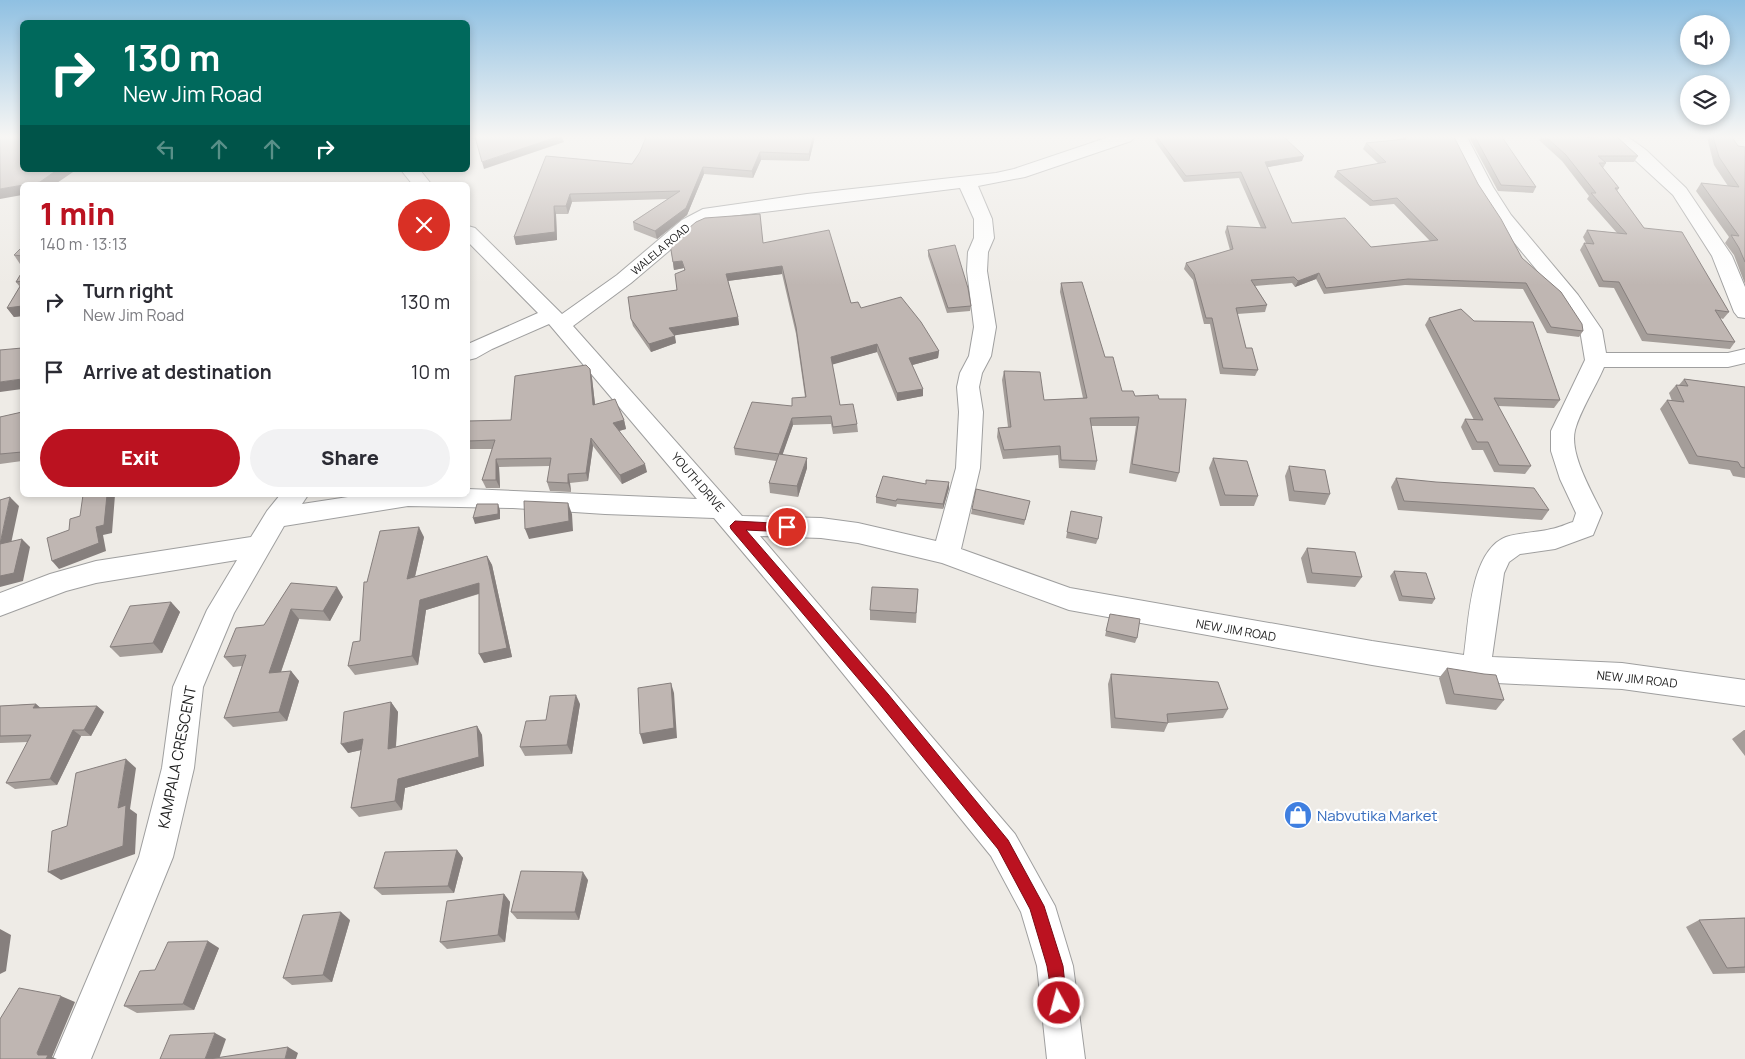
<!DOCTYPE html>
<html lang="en">
<head>
<meta charset="utf-8">
<style>
  body { margin:0; font-family:Manrope,sans-serif; background:#f2f2f3; color:#2b2b33; height:100vh; display:flex; flex-direction:column; font-size:19px; white-space:nowrap }
  * { box-sizing:border-box; margin:0 }
  p { font-size:16px; color:#7c7c81 }
  .icon { flex:none; width:28px; height:28px; fill:none; stroke:currentColor; stroke-width:2; stroke-linecap:round; stroke-linejoin:round }
  .map { position:relative; flex:1; overflow:hidden }
  .panel { position:absolute; left:20px; top:182px; width:450px; height:315px; display:flex; flex-direction:column; background:#fff; border-radius:8px; box-shadow:0 2px 8px #0003 }
  .panel>* { flex:none }
  .banner { position:absolute; left:20px; top:20px; width:450px; height:152px; border-radius:8px; box-shadow:0 2px 8px #0003; background:#00695c; color:#fff; overflow:hidden }
  .tools { position:absolute; left:1680px; top:15px; display:grid; gap:10px }
  .tools a { display:grid; place-items:center; width:50px; height:50px; border-radius:50%; background:#fff; box-shadow:0 2px 8px #0003; font-size:25px }
  .pin { position:absolute; display:grid; place-items:center; width:42px; height:42px; color:#fff; margin:-21px; border:2px solid #fff; border-radius:50%; box-shadow:0 1px 5px #0007 }
  .me { position:absolute; width:55px; margin:-28px; rotate:353deg; stroke-linejoin:round; filter:drop-shadow(0 0 4px #0008) }
  .turn { display:flex; align-items:center; gap:18px; height:105px; padding:0 20px; font-size:22px }
  .turn .icon { width:65px; height:65px; stroke-width:2.5 }
  .turn b { display:block; font-size:35px; line-height:42px }
  .lanes { display:flex; align-items:center; height:48px; padding:0 20px; background:#0003; justify-content:center; gap:25px; direction:ltr }
  .lanes .off { opacity:.35 }
  .round { display:grid; place-items:center; flex:none; width:52px; height:52px; border-radius:26px; background:#f2f2f3 }
  .summary { display:flex; align-items:center; justify-content:space-between; height:85px; padding:0 20px }
  h1 { font-size:30px; font-weight:800; line-height:38px; color:#bb1220 }
  .button { display:flex; gap:10px; margin-top:auto; padding:10px 20px }
  .button a { flex:1; height:58px; border-radius:30px; background:#bb1220; color:#fff; font-size:20px; font-weight:800; line-height:58px; text-align:center }
  .button a+a { background:#f2f2f3; color:#2b2b33 }
  ul { padding:0; list-style:none }
  li { display:flex; align-items:center; gap:15px; height:70px; padding:0 20px }
  li div { flex:1 }
  li b { display:block; font-size:19px }
  li em { font-style:normal }
  .map>svg:first-child { display:block }
</style>
</head>
<body>
<div class="map">
<svg width="1745" height="1059" viewBox="0 0 1745 1059">
  <rect width="100%" height="100%" fill="#eeebe6"/>
  <g fill="none" stroke-linecap="round" stroke-linejoin="round">
    <defs>
      <path id="minor" d="M1109,137H1134L1131,141L1025,177L978,186L992,219L994,238L988,252L987,271L996,327L991,356L982,373L979,387L983,412L980,468L961,549L1070,588L1372,641L1464,655C1469,621 1470,551 1506,537C1520,532 1537,533 1551,529C1559,528 1566,524 1573,522L1576,513L1560,479L1551,451V431L1585,360L1580,330L1563,302L1494,218L1475,187L1450,137H1467L1493,187L1511,215L1578,295L1602,330L1606,353H1728L1745,349V363L1728,367H1604C1596,386 1580,411 1575,430C1569,454 1592,492 1602,513L1593,535L1555,549L1520,554L1509,562L1504,573L1492,657L1622,663L1745,680V706L1622,689L1476,682L1372,665L1069,610L942,563L858,543L821,538L760,536L1015,834L1055,906L1073,966L1085,1059H1047L1037,966L1021,912L991,856L789,607L714,518L605,514L513,508L408,506L284,526L234,613L203,687L194,768L173,857L91,1059H53L139,857L162,768L173,687L207,610L237,560L96,583L66,591L0,616V593L50,574L96,561L251,537L267,511L280,495H308L302,504L361,495H468V489L697,499L549,324L492,349L476,358L468,360V344L538,313L468,242V226L475,228L562,314L617,275L682,220L703,209L807,194L996,173L1014,169ZM960,188L974,219V238L968,252L967,271L974,327L969,356L960,373L957,387L959,412L956,468L936,541L858,523L821,518L742,516L573,326L631,283L696,228L715,218Z
        M1610,137H1628L1646,150L1686,188L1732,256L1745,287V318L1738,317L1734,312L1712,256L1673,195Z
        M401,170H420L432,185H413Z"/>
    </defs>
    <use href="#minor" stroke="#9f9f9f" stroke-width="2"/>
    <use href="#minor" fill="#fff" fill-rule="evenodd"/>
  </g>
  <path fill="#a49d99" d="M815,137L809,161L761,160L753,178L704,174L687,215L657,239L634,230L633,222L668,199L572,202L568,214H556L557,240L516,245L514,237L546,156L632,164Z
    M1156,137H1284L1302,161L1267,167L1292,223L1371,247L1430,241L1394,204L1370,206L1334,177L1337,171L1379,164L1363,149L1366,143L1401,140L1400,137H1454L1478,184L1522,258L1583,331L1579,337L1547,333L1523,289L1405,285L1324,294L1316,279L1295,287L1292,283L1255,286L1267,305L1265,312L1237,314L1246,348L1258,370L1255,376L1220,374L1210,324H1204L1193,280L1184,269L1186,263L1230,250L1225,232L1227,226L1261,228L1239,178L1184,182L1155,141Z
    M1469,137H1502L1536,187L1533,193L1498,191Z
    M1541,137H1617L1638,156L1634,162H1605L1606,163L1603,168L1619,188L1617,191L1644,228L1729,312L1723,319L1720,318L1735,342L1730,349L1642,341L1614,288L1599,287L1580,250L1584,243H1586L1583,237L1587,230L1617,233L1587,199L1589,196L1562,161L1539,140Z
    M1707,137H1732L1738,146L1745,147V284L1734,255L1725,243L1729,237L1696,191L1701,183L1728,186L1714,165Z
    M763,243L851,303L861,308L939,351L938,358L912,365L923,396L897,401L877,352L832,364L840,405L857,424L858,432L833,434L831,424L793,425L782,455L807,468L798,497L770,493L769,483L776,461L735,455L734,448L805,397L796,334L782,274L728,281L738,317L739,325L674,335L676,343L651,352L633,326L631,319L677,290L684,271V268L674,270L670,244Z
    M22,247V264H20L14,255Z
    M928,250L971,306L970,311L947,313L928,256Z
    M22,272V316L14,317L7,308L20,287L16,282Z
    M1061,283L1105,357L1122,391L1135,396L1179,473L1176,482L1129,473L1136,426H1091L1097,461L1095,470L1059,468L1058,455L1003,459L997,437L998,428L1008,427L1002,380L1004,371L1044,400L1083,398L1060,292Z
    M1429,318L1560,400L1554,408L1498,406L1531,466L1525,474L1494,472L1483,450H1472L1461,427L1465,419L1474,420L1425,325Z
    M590,369L592,378L595,404L624,420L626,429L619,431L647,472L622,484L593,446L588,481L570,483L571,492L550,491L547,482L550,466L499,467L500,488H486L482,480L492,449H468V421L511,420Z
    M1684,379L1745,387V478L1733,476L1730,470L1689,464L1660,409L1667,400L1672,401L1669,393L1676,385H1679Z
    M22,412V461L0,464V417Z
    M1213,458L1258,496L1254,506H1220L1209,468Z
    M1289,466L1330,494L1325,505L1289,501L1285,476Z
    M1396,478L1549,510L1542,520L1398,510L1391,487Z
    M949,482V488L943,509L897,504L896,507L876,503V497L926,484Z
    M1030,501L1024,525L971,514L972,509Z
    M1071,511L1098,539L1096,544L1066,538Z
    M424,537L415,577L487,556L492,565L512,657L484,663L479,594L426,610L418,665L355,675L348,666L360,641L367,582Z
    M1307,548L1362,577L1355,587L1307,583L1301,558Z
    M1394,571L1435,599L1432,604L1399,601L1390,576Z
    M291,583L343,597L330,621L299,619L281,672L291,671L299,681L287,721L233,727L224,718L242,666L233,667L224,657L264,625Z
    M918,589L916,623L870,620V610Z
    M171,602L180,612L162,653L120,657L110,647Z
    M1110,614L1137,638L1135,643L1105,636Z
    M1447,668L1504,700L1496,710L1446,704L1439,678Z
    M1111,674L1228,709L1223,718L1168,723L1164,732L1111,728L1108,684Z
    M391,702L398,712L396,747L477,726L482,735L484,766L405,788L402,810L359,817L351,808L361,750L348,753Z
    M36,704L40,708L97,706L104,712L91,736H81L57,785L15,789L6,783L28,742L0,743V706Z
    M580,704L572,754L525,756L520,747L546,720Z
    M1744,730H1745V756L1732,739Z
    M457,850L463,858L454,893L382,895L374,888Z
    M588,880L579,920L517,919L511,912Z
    M504,894L510,902L505,942L447,949L440,942Z
    M1745,918V973L1713,974L1686,927L1699,920Z
    M350,920L332,982L292,985L283,978Z
    M219,948L194,1010L137,1013L124,1006L155,970Z"/>
  <path fill="#867f7d" d="M557,137H562L564,142L484,169L482,162Z
    M813,137H815L809,161V154Z
    M760,152L761,160L753,178L752,171Z
    M1304,156L1302,161L1263,168L1265,162Z
    M703,167L704,174L687,215L657,239L655,231Z
    M57,170H76L54,185H22Z
    M22,185V195L0,199V189Z
    M570,194L572,202L568,214L566,206Z
    M554,206L556,214L557,240L516,245L514,237Z
    M682,261L684,268L674,270L673,262Z
    M782,266V274L727,281L726,274Z
    M1319,273L1316,279L1295,287L1298,281Z
    M22,306V316L14,317L7,308Z
    M738,317L739,325L671,336L669,328Z
    M675,336L676,343L651,352L649,344Z
    M877,344V352L831,365V357Z
    M939,351L938,358L909,366V358Z
    M590,369L592,378L596,413L593,405Z
    M22,379V389L0,392V382Z
    M923,389V396L897,401V393Z
    M792,418L793,425L780,462L779,454Z
    M624,420L626,429L615,432L613,423Z
    M591,438L593,446L588,481L586,473Z
    M807,458V468L798,497L797,486Z
    M496,459L499,467L500,488L496,480Z
    M645,464L647,472L622,484L620,475Z
    M568,474L570,483L571,492L568,483Z
    M949,482V488L943,509V504Z
    M107,495H115L112,533L103,535L106,551L59,569L52,561Z
    M10,497L19,506L9,553L0,544Z
    M568,503L572,514L573,531L529,539L525,529Z
    M498,504L500,510V519L475,524L473,518Z
    M419,527L424,537L412,589L407,579Z
    M22,539L30,547L23,581L0,587V576Z
    M487,556L492,565L512,657L484,663L479,654Z
    M479,583L484,592L426,610L418,665L412,656L420,600Z
    M337,587L343,597L330,621L323,611Z
    M171,602L180,612L162,653L153,643Z
    M291,609L299,619L277,683L269,673Z
    M291,671L299,681L287,721L279,712Z
    M671,683L674,693L677,738L643,744L640,734Z
    M576,695L580,704L572,754L567,745Z
    M391,702L398,712L395,758L388,749Z
    M36,704L43,710L33,708Z
    M97,706L104,712L91,736L84,730Z
    M477,726L482,735L484,766L405,788L402,810L395,801L398,779Z
    M73,730L81,736L57,785L50,779Z
    M363,739L370,748L348,753L341,744Z
    M126,759L136,768L130,809L137,814L135,854L61,880L48,872L118,808Z
    M457,850L463,858L454,893L448,886Z
    M583,872L588,880L579,920L575,912Z
    M504,894L510,902L505,942L498,935Z
    M341,912L350,920L332,982L323,975Z
    M0,929L11,935L6,971L0,974Z
    M208,941L219,948L194,1010L183,1004Z
    M61,996L75,1002L52,1057L57,1059H46L38,1055L37,1053Z
    M215,1033L226,1039L219,1059H205Z
    M288,1047L298,1053L296,1059H285Z"/>
  <path fill="#bfb6b2" stroke="#867f7d" d="M0,137H22V170H57L40,182L0,189Z
    M475,137H557L482,162Z
    M646,137H813L809,154L760,152L752,171L703,167L686,208L655,231L633,222L680,191L570,194L566,206H554L555,232L514,237L546,156L632,164L640,152Z
    M1157,137H1284L1304,156L1265,162L1292,223L1345,218L1371,247L1438,240L1397,198L1373,201L1337,171L1386,162L1366,143L1406,139L1405,137H1454L1478,184L1501,219L1522,258L1561,292L1582,324L1583,331L1551,327L1526,283L1408,279L1326,288L1319,273L1298,281L1294,277L1251,280L1267,305L1236,308L1246,348H1252L1258,370L1223,368L1212,318H1206L1194,274L1186,263L1233,249L1227,226L1266,228L1241,172L1186,176Z
    M1475,137H1502L1536,187L1501,185Z
    M1546,137H1583L1595,138V137H1617L1638,156H1598L1606,163H1599L1619,188H1615L1644,228L1682,232L1729,312L1715,310L1735,342L1647,334L1619,282L1603,281L1584,243L1594,244L1587,230L1627,234L1591,193H1596L1566,155Z
    M1713,137H1732L1738,146L1745,147V262L1739,248L1731,235L1739,236L1701,183L1739,187L1719,157Z
    M760,214L763,243L829,230L851,303L858,302L861,308L901,297L921,322L939,351L909,358L923,389L897,393L877,344L831,357L840,405L853,404L857,424L833,427L831,416L792,418L779,454L734,448L752,402L792,406V398L806,397L796,327L782,266L726,274L738,317L669,328L675,336L649,344L631,319L628,297L677,290L675,274L685,270L682,261L673,262L670,244L696,222L705,218Z
    M955,245L968,288L971,306L948,308L928,250Z
    M22,247V256L14,255Z
    M22,272V281L16,282Z
    M1082,282L1105,357H1113L1122,391H1133L1135,396L1158,395L1159,399H1186L1179,473L1132,464L1139,417L1090,418L1097,461L1061,460L1060,446L1004,450L998,428L1011,427L1004,371L1040,372L1044,400L1087,398L1061,283Z
    M22,283V306L7,308Z
    M1461,309L1474,321L1533,322L1560,400L1494,398L1531,466L1499,465L1488,442H1477L1465,419L1483,420L1429,318Z
    M22,348V379L0,382V350Z
    M586,365L590,369L593,405L615,399L624,420L613,423L645,464L620,475L591,438L586,473L568,474V483L547,482L551,458L496,459V480H482L495,440L468,441V421L511,420L515,376Z
    M1684,379L1745,387V468L1741,467L1738,462L1697,456L1667,400L1684,402L1676,385L1688,386Z
    M22,412V452L0,454V417Z
    M779,454L807,458L797,486L769,483Z
    M1213,458L1247,461L1258,496L1225,495Z
    M1289,466L1325,470L1330,494L1294,491Z
    M883,476L926,484V480L949,482L943,504L897,499L896,501L876,497Z
    M1396,478L1436,482L1534,488L1549,510L1404,501Z
    M976,489L1030,501L1025,520L972,509Z
    M83,495H107L104,525L96,527L99,543L52,561L47,538L69,530L70,519L80,516Z
    M10,497L0,544L22,539L14,573L0,576V500Z
    M524,501L568,503L569,521L525,529Z
    M477,504H498V514L473,518Z
    M1071,511L1102,517L1098,539L1067,532Z
    M419,527L407,579L487,556L507,648L479,654V583L420,600L412,656L348,666L353,642L360,641L364,582H367L380,531Z
    M1307,548L1355,552L1362,577L1312,573Z
    M1394,571L1426,573L1435,599L1402,596Z
    M291,583L337,587L323,611L291,609L269,673L291,671L279,712L224,718L246,655L224,657L236,628L264,625Z
    M872,587L918,589L916,613L870,610Z
    M171,602L153,643L110,647L130,606Z
    M1110,614L1140,619L1137,638L1106,631Z
    M1447,668L1484,674L1496,675L1504,700L1454,694Z
    M1111,674L1218,682L1228,709L1167,714L1168,723L1115,718Z
    M671,683L674,728L640,734L638,688Z
    M576,695L567,745L520,747L526,721L546,720L550,696Z
    M391,702L388,749L477,726L479,757L398,779L395,801L351,808L363,739L341,744L344,712Z
    M36,704L33,708L97,706L84,730H73L50,779L6,783L31,735L0,736V706Z
    M126,759L118,808L126,805L123,846L48,872L52,831L67,826L76,773Z
    M457,850L448,886L374,888L385,852Z
    M521,871L583,872L575,912H511Z
    M504,894L498,935L440,942L447,901Z
    M341,912L323,975L283,978L303,915Z
    M1745,918V967L1727,968L1699,920Z
    M208,941L183,1004L124,1006L140,971L155,970L168,942Z
    M19,988L61,996L37,1053L38,1055H48L46,1059H0V1019Z
    M215,1033L205,1059H160L170,1035Z
    M288,1047L285,1059H209Z"/>
  <linearGradient id="sky" x2="0" y2="1"><stop stop-color="#8fc0e2"/><stop offset="0.48" stop-color="#f7f6f4"/><stop offset="1" stop-color="#f7f6f4" stop-opacity="0"/></linearGradient>
  <rect width="1745" height="285" fill="url(#sky)"/>
  <path fill="#bb1220" stroke="#7a0c15" d="M735,521L791,524L793,527L787,532L746,530L888,694L1008,840L1044,906L1063,966L1067,1003L1065,1009L1059,1011L1054,1009L1047,966L1030,909L998,849L878,702L731,529L730,526Z"/>
  <defs>
    <symbol id="shop-disc" viewBox="-11 -11 22 22"><circle r="9.5" fill="#3f7fe0" stroke="#fff"/><path d="M-5-2.5h2.3a2.7 3.5 0 0 1 5.4 0H5L5.5 6h-11ZM-1.5-2.5h3a1.5 2.3 0 0 0-3 0Z" fill="#fff"/></symbol>
  </defs>
  <g fill-rule="evenodd">
    <use href="#shop-disc" x="1282" y="799" width="32" height="32"/>
  </g>
  <g text-anchor="middle" dominant-baseline="central" stroke-width="4.5" stroke-linejoin="round" paint-order="stroke">
    <g font-size="11" fill="#1e1e1e" stroke="#fff">
      <text transform="translate(660 249) rotate(-40)">WALELA ROAD</text>
    </g>
    <g font-size="12" fill="#1e1e1e" stroke="#fff">
      <text transform="translate(698 482) rotate(49)">YOUTH DRIVE</text>
      <text transform="translate(1236 630) rotate(10)">NEW JIM ROAD</text>
      <text transform="translate(1637 679) rotate(6)">NEW JIM ROAD</text>
    </g>
    <g font-size="15" fill="#1e1e1e" stroke="#fff">
      <text transform="translate(177 757) rotate(-79)">KAMPALA CRESCENT</text>
    </g>
    <g font-size="15" fill="#366cbe" stroke="#fff" text-anchor="start">
      <text x="1317" y="815">Nabvutika Market</text>
    </g>
  </g>
</svg>
<div class="tools">
<a><svg class="icon" aria-label="sound" viewBox="0 0 24 24"><path d="M4 9h4l5-4v14l-5-4H4zM17 9q2 3 0 6"/></svg></a>
<a><svg class="icon" aria-label="layers" viewBox="0 0 24 24"><path d="M12 4l9 5-9 5-9-5zM3 14l9 5 9-5"/></svg></a>
</div>
<div class="pin" style="left:787px;top:527px;background:#d93025"><svg class="icon" aria-label="arrive" viewBox="0 0 24 24"><path d="M6 21V4h12l-3 4 3 4H6"/></svg></div>
<svg class="me" style="left:1059px;top:1003px" viewBox="-20 -20 40 40"><circle r="17" fill="#bb1220" stroke="#fff" stroke-width="3"/><path d="M0-11L8 9 0 5-8 9z" fill="#fff"/></svg>
<div class="banner">
<div class="turn"><svg class="icon" aria-label="right" viewBox="0 0 24 24"><path d="M7 20v-9h11M14 6l5 5-5 5"/></svg><div><b>130 m</b>New Jim Road</div></div>
<div class="lanes"><svg class="icon off" aria-label="left" viewBox="0 0 24 24"><path d="M17 20v-9H6M10 6l-5 5 5 5"/></svg><svg class="icon off" aria-label="ahead" viewBox="0 0 24 24"><path d="M12 20V5M6 11l6-6 6 6"/></svg><svg class="icon off" aria-label="ahead" viewBox="0 0 24 24"><path d="M12 20V5M6 11l6-6 6 6"/></svg><svg class="icon" aria-label="right" viewBox="0 0 24 24"><path d="M7 20v-9h11M14 6l5 5-5 5"/></svg></div>
</div>
<section class="panel">
<div class="summary"><div><h1>1 min</h1><p>140 m · 13:13</p></div><a class="round" style="background:#d93025;color:#fff"><svg class="icon" aria-label="close" viewBox="0 0 24 24"><path d="M6 6l12 12M18 6L6 18"/></svg></a></div>
<ul>
<li><svg class="icon" aria-label="right" viewBox="0 0 24 24"><path d="M7 20v-9h11M14 6l5 5-5 5"/></svg><div><b>Turn right</b><p>New Jim Road</p></div><em>130 m</em></li>
<li><svg class="icon" aria-label="arrive" viewBox="0 0 24 24"><path d="M6 21V4h12l-3 4 3 4H6"/></svg><div><b>Arrive at destination</b></div><em>10 m</em></li>
</ul>
<div class="button"><a>Exit</a><a>Share</a></div>
</section>
</div>
</body>
</html>
